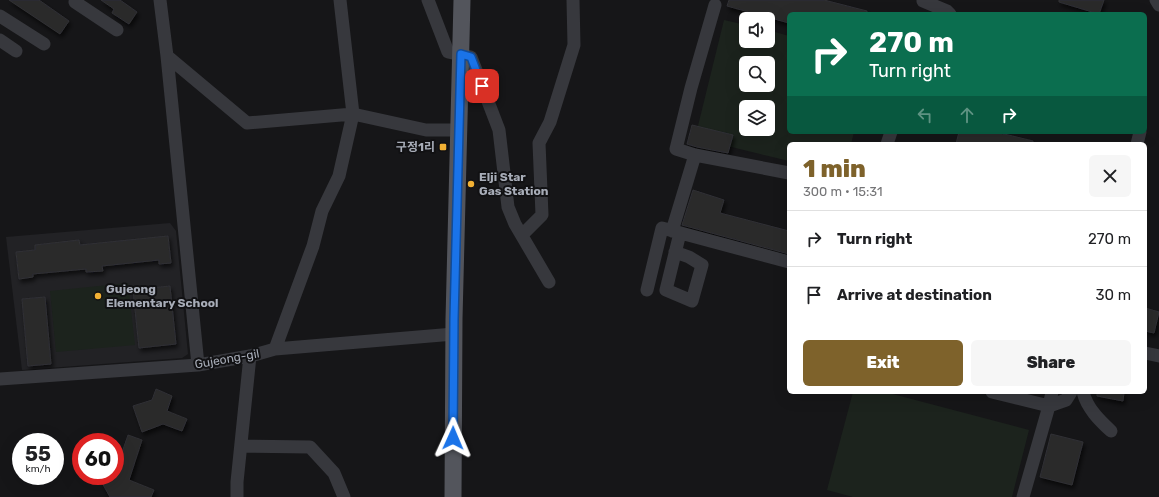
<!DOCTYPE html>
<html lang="en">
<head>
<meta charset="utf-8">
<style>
  body { margin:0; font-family:Rubik,"Noto Sans KR",sans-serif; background:#f6f6f6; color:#202124; height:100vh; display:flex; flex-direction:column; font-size:15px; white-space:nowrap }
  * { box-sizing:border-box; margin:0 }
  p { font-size:13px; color:#757577 }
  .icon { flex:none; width:22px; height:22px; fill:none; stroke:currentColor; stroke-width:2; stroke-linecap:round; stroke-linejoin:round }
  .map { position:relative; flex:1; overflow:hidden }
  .panel { position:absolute; left:787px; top:142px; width:360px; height:252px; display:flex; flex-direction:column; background:#fff; border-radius:6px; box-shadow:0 4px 16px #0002 }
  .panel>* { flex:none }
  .guide { position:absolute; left:787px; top:12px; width:360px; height:122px; border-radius:6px; box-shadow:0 4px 16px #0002; background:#0b6e4f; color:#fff; overflow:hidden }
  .controls { position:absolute; left:739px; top:12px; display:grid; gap:8px }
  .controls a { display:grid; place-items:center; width:36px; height:36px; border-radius:6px; background:#fff; box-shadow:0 4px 16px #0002; font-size:20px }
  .speed { position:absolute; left:12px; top:433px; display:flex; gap:8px; font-size:20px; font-weight:700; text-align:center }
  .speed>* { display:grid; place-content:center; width:52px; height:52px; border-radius:50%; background:#fff; box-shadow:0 4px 16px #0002; line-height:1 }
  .speed small { font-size:10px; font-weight:400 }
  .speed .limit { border:6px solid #d22; background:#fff; color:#111 }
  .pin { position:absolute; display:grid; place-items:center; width:34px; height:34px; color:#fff; margin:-17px; border-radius:8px; box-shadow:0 2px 6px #0006 }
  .me { position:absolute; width:44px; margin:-22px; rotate:1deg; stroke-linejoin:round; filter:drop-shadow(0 0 3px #0008) }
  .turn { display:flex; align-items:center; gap:14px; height:84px; padding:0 16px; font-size:18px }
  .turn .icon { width:52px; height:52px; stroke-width:2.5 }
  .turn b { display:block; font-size:28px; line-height:34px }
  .lanes { display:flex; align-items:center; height:38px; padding:0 16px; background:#0003; justify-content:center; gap:20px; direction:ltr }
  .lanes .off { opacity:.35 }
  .round { display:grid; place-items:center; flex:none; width:42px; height:42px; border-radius:6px; background:#f6f6f6 }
  .overview { display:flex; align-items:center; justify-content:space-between; height:68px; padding:0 16px }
  h1 { font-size:24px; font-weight:800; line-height:30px; color:#7e622b }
  .cta { display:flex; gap:8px; margin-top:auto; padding:8px 16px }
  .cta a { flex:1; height:46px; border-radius:6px; background:#7e622b; color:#fff; font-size:16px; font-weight:800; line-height:46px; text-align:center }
  .cta a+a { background:#f6f6f6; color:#202124 }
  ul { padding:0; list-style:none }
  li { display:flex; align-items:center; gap:12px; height:56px; padding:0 16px; border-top:1px solid #e0e0e0 }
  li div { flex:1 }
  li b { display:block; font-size:15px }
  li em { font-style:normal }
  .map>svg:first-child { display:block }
</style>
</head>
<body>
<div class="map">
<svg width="1159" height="497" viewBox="0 0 1159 497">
  <defs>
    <filter id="shadow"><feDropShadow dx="2" dy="3.5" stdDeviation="2" flood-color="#0009"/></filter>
  </defs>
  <rect width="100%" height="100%" fill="#161618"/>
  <path fill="#222225" d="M170,223L176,231L188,354L182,358L22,370L6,237Z"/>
  <path fill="#1c231d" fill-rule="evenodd" d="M724,20L746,25V41H768V30L789,36V132H854L851,144H789V161L695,138ZM746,63H768V85H746ZM746,107H768V129H746Z
    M128,283L135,345L56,352L50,291Z
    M853,392H885L1029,430L1012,497H853L827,490Z"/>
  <path fill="#29292c" stroke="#303034" filter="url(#shadow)" d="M9,0H39L69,21L60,34Z
    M101,0H120L137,12L129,24L112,13L114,9Z
    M729,0H824L867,11V14H789V23L727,6Z
    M1059,0H1104L1099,14L1059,2Z
    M692,125L733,135L728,153L697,147L687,144Z
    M959,132H996L1033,141V144H956Z
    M693,190L724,200L720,213L789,231V254L682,225Z
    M168,236L171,263L159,264V260L102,266L103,271L86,272V269L33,274V277L19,279L16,252L35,250V245L79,240L80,245Z
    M170,286L176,344L139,348L133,290Z
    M45,297L51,364L28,366L22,299Z
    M1145,308L1159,312L1154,333L1145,331Z
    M156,389L172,396L167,411L187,419L182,431L163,424L142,432L133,406L152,400Z
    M1097,392H1124L1123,401L1097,396Z
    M1051,434L1083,442L1072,485L1040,477Z
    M128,435L142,440L129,480L154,490L151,497H110L101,481L110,476H115V473Z"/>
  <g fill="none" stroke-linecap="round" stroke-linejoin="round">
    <path stroke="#37383d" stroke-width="13" d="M76,0L75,2L117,30
      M160,0L167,56L198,365
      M428,0L448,52L471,57L499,130L508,207L515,224L549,282
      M1156,0L1159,5
      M923,1L947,11L950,14
      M715,5L691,88L676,149L695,155L789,173
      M0,16L44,44
      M0,40L16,51
      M167,56L247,123L353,114L426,130H459
      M887,144L891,132
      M1137,144L1140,132
      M672,231L695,155
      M522,235L542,215L539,143L550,122L574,45L573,0
      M675,252L689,257L702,265L692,301L666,290L680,233
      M647,290L662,228L789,262
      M275,349L313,246L322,211L339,176L353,114L340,0
      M1145,353L1159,356
      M0,379L198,365L250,356L275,349L454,334
      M992,392L1049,406L1052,392
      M1083,392C1087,408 1099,420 1111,431
      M241,446L310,447L334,473L344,497
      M237,497V482L250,356
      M1023,497L1049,406L1066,400L1071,392"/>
    <path stroke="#53555c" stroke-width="17" d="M453,497L454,319L462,0"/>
  </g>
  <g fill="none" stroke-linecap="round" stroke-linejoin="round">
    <defs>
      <path id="route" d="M453,438L454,319L461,54L471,57L482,86"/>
    </defs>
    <use href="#route" stroke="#114b97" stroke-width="10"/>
    <use href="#route" stroke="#1a73e8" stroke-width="7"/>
  </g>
  <g fill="#f2b134" stroke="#111113" stroke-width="1.5">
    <rect x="439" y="143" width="8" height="8" rx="2"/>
    <circle cx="471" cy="184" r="4"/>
    <circle cx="98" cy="296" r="4"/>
  </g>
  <g text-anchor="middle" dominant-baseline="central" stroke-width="4" stroke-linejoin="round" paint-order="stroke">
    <g font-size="12" font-weight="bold" fill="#a8adb8" stroke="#111113" text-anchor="start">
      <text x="435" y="147" text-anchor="end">구정1리</text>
      <text x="479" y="177">Elji Star<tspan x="479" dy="14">Gas Station</tspan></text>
      <text x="106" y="289">Gujeong<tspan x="106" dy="14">Elementary School</tspan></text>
    </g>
    <g font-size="12" fill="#a8adb8" stroke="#111113">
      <text transform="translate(227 359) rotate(-10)">Gujeong-gil</text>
    </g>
  </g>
</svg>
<div class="controls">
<a><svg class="icon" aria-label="sound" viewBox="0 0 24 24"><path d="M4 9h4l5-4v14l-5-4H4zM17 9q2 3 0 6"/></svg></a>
<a><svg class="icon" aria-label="search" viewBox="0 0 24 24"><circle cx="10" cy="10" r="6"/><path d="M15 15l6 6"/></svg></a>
<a><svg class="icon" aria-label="layers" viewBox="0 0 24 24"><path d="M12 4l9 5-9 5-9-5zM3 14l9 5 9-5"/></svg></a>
</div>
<div class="speed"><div>55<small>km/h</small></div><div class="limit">60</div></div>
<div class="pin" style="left:482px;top:86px;background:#d93025"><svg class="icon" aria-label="arrive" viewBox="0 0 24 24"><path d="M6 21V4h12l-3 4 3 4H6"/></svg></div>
<svg class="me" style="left:453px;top:438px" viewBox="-20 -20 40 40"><path d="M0-17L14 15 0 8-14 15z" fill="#1a73e8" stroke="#fff" stroke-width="4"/></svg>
<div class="guide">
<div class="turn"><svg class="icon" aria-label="right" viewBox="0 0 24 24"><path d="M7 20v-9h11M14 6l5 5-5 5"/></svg><div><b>270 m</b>Turn right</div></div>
<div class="lanes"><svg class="icon off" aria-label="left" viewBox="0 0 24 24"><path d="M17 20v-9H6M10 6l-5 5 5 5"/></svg><svg class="icon off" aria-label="ahead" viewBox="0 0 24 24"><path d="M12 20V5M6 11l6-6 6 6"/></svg><svg class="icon" aria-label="right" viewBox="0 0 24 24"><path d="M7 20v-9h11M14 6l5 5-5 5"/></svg></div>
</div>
<section class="panel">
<div class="overview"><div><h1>1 min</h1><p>300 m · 15:31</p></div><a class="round"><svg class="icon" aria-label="close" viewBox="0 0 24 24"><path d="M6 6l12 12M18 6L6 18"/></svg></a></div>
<ul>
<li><svg class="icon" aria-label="right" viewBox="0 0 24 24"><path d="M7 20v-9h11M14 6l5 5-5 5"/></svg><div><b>Turn right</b></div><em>270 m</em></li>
<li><svg class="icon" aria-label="arrive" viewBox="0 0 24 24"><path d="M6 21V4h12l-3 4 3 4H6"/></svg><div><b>Arrive at destination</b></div><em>30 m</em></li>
</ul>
<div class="cta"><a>Exit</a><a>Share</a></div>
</section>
</div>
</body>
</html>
